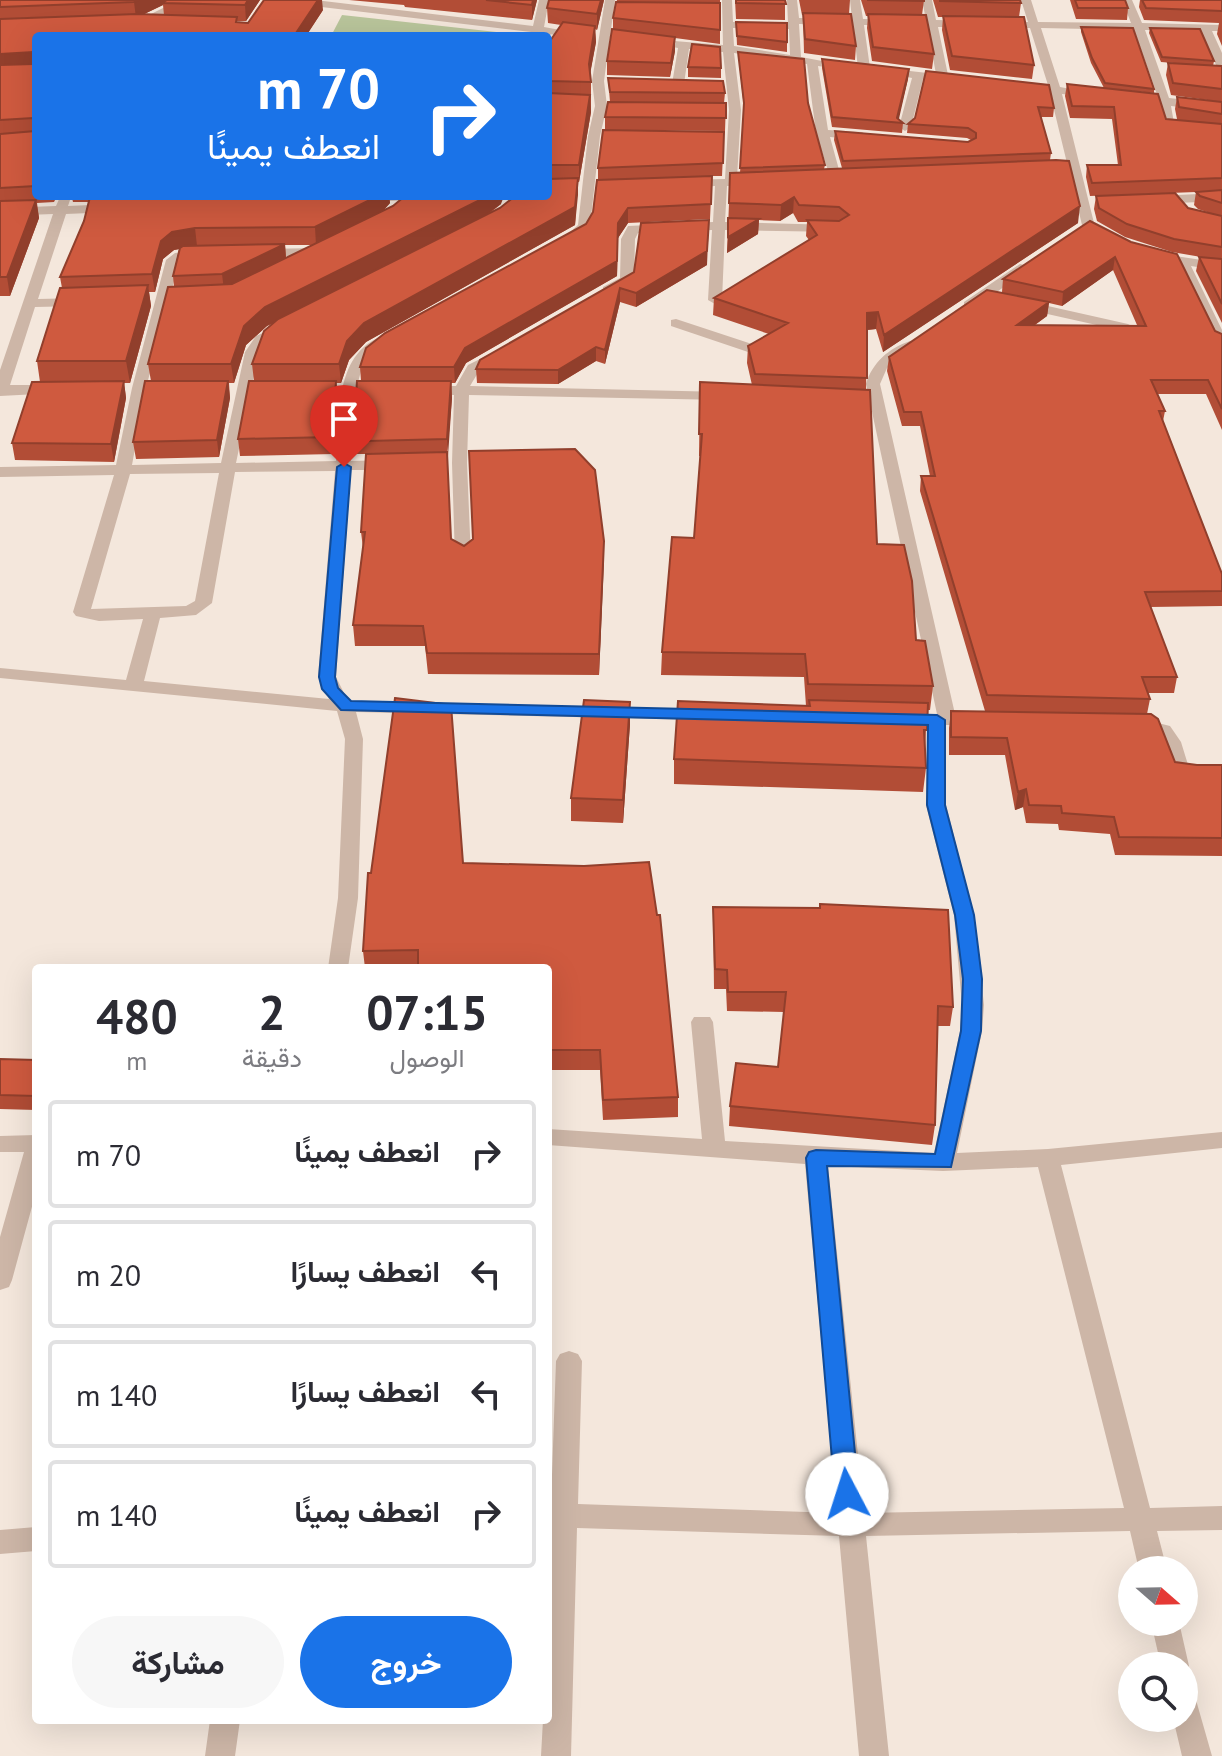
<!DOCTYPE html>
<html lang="ar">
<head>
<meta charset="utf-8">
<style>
  body { margin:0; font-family:"PT Sans",Vazirmatn,sans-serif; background:#f7f7f7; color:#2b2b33; direction:rtl; height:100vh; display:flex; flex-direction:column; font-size:30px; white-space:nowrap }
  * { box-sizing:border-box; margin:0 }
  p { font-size:26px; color:#7c7c81 }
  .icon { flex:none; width:44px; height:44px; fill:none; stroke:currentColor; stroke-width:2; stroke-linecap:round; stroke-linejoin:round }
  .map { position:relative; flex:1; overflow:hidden; direction:ltr }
  .drawer { position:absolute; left:32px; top:964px; width:520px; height:760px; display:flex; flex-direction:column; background:#fff; border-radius:8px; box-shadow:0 8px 32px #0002; direction:rtl }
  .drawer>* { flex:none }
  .banner { position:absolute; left:32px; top:32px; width:520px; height:168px; border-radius:8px; box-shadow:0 8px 32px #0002; direction:rtl; background:#1a73e8; color:#fff; overflow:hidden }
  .needle { width:52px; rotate:110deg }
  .controls { position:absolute; left:1118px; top:1556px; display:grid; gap:16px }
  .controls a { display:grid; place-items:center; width:80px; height:80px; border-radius:50%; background:#fff; box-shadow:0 8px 32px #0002; font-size:40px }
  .pin { position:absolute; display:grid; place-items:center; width:68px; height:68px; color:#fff; margin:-82px -34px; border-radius:50% 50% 50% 0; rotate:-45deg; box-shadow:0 0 8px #0007 }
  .pin .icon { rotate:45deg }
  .me { position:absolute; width:88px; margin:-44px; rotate:355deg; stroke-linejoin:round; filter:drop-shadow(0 0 6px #0008) }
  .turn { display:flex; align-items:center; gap:28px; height:168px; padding:0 40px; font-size:36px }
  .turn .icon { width:104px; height:104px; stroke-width:2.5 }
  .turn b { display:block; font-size:56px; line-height:68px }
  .eta { display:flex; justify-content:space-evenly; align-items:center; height:136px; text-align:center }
  .eta b { font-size:48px; font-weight:700; line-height:56px }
  .button { display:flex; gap:16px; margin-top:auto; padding:16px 40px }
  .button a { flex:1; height:92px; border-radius:48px; background:#1a73e8; color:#fff; font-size:32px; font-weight:700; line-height:92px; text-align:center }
  .button a+a { background:#f7f7f7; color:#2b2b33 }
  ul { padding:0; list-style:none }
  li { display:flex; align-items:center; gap:24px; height:108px; margin:0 16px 12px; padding:0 24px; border:4px solid #e1e1e2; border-radius:8px }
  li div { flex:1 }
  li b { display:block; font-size:30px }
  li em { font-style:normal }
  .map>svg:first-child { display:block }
</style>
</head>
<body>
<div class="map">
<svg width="1222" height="1756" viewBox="0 0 1222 1756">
  <rect width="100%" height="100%" fill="#f4e7dc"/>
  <path fill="#b9c59b" d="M342,15L534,36H331Z"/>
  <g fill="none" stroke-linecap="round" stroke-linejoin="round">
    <path fill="#cdb6a7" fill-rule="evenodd" d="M179,0H192L143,26L132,36H120L135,22Z
      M283,0H315L533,26L539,0H549L544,27L587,35L582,38L288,3Z
      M605,0H615L604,81L607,106L600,136L590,226L567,245L560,241L578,225L588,136L595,106L592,81Z
      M722,0H732L733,22L788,23L787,0H797L799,18L852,19L850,0H860L863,19L926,20L922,0H932L936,20L1028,22L1021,0H1031L1038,22L1131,23L1122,0H1132L1142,23L1222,25V31H1212L1222,53V68L1216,65L1201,31L1145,30L1169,98L1222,104V112L1171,106L1174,123L1193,129L1187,133L1164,128L1159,104L1129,98L1135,95L1158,97L1134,30L1041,28L1060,87L1097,94L1091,97L1062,94L1094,223L1113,239L1106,243L1082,225L1050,93L1017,86L1023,83L1048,85L1030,28L938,27L948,75L958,79L952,82L923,79L911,127L905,131L899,127L912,78L878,71L884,68L936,74L927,26L864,25L870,68L864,71L858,68L853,25L799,24L801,57L854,67L848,70L818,66L828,130L862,132L868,136L862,140L830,137L841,177L831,180L816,133L807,64L734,53L741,110L737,178L756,177L762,181L756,185L727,186L725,222L834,225L840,229L839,232L725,230L722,300L715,304L708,300L712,230L638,233L635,239L634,280L613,293H603V287L620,278L621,239L628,226L713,222L715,186L684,188L678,184L684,180L725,179L729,110L723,52L689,49L684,84L678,87L672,84L678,48L645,42L650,39L723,45ZM733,28L789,29L790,55L734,46Z
      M1222,193V201L1154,204L1148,200L1154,196Z
      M64,196L70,200L68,206L113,204L119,208L113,212L66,214L38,299L81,298L88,302L81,306L35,307L10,385H57L64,389L57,393L0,396V370L53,214L0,216V208L56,206L60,197Z
      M360,196H418L412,200L365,202L361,201Z
      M319,248L324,249V255L260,257L253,253L260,249Z
      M204,249L209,250V256L179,262L146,388L132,465L221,463L245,352L256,336L284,323L289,324V330L266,342L259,352L236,463L336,461C340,415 333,350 388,334L395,338L370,356L361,371L356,390L351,461L390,460L398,465L390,470H351L336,677L348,701L702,710L711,715L702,720L356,712L363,739L358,898L348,968H328L338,898L345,739L337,711L0,678V668L126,680L143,619L99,621L76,616L73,612L114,475L0,477V467L116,465L132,388L166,260L175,253ZM335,471L318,677L329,699L144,681L160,618L196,615L212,603L235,472ZM219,473L195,601L186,606L91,609L130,474Z
      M1155,253L1222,263V271L1191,266L1222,330V348L1215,344L1176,264L1150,260L1148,257Z
      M1020,264L1032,267L974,308H964V302Z
      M1021,300L1128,324L1135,328L1128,332L1016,307L1014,304Z
      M676,319L764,348L766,351L759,355L754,354L671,326V320Z
      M910,341L917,345L887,368L880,384L955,714L974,715L983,720L974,725H946V805L974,915L984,1005L982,1031L957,1153L1048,1149L1222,1132V1148L1061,1165L1150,1508L1222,1506V1530L1157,1531L1167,1570H1139L1130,1531L866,1536L889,1756H859L839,1536L577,1528L571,1756H541L543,1720H548V1503H551L556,1361L560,1354L569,1351L578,1354L582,1361L578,1504L837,1513L805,1164L548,1145V1129L702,1139L691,1022L694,1017H710L713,1022L725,1141L934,1153L960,1031L962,1005L954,915L926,805L928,725L902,724L893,719L902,714H937L866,384C872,363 889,348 910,341ZM828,1166L943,1171L1038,1167L1124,1508L864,1513Z
      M498,350L503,351V357L479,371L470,386L725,392L732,396L725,400L469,395L467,463L471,559L463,564L455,559L452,463L454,395L425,394L418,390L425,386H456L468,365Z
      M1138,718L1170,726L1181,742L1189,768L1187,772H1173L1157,734L1132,727L1129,723Z
      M36,1135V1192L12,1280L9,1287L0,1290V1237L24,1152H0V1136Z
      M36,1527V1551L0,1554V1530Z
      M1151,1622H1179L1189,1666L1185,1675L1184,1666H1161Z
      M1184,1689L1194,1693L1212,1756H1182L1173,1718H1184Z
      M210,1720H240L235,1756H205Z"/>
  </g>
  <path fill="#b24d36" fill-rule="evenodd" d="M0,0H260L246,21H237V22L248,23L323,10L306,36H36V196H57L54,202L37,203L39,218L10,296H0ZM163,5L164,15L144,14Z
    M349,0H537L532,20L405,7L404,5Z
    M604,0L597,30L595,29L596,42L590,73L591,82V112L579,182H578L575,225L366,342L349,360L341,383H336L338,398L334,454L240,456L238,439L254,381L252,364L271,324L267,326L246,345L234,383H229L230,398L219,457L136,459L133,442L151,381L148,364L174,287L173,276L179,249L174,250L163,259L155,292H149L151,306L130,383H124L126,398L114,462L15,460L12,443L40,382L37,361L62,288L60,277L84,221L89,202H73L72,198L69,196H389L390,203L383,211L501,204L490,213L548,196V44L561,25L548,23L547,8ZM285,245H312L286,258Z
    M617,0H720V44L675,38V51L670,77L607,75V61L613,30V18Z
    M735,0H785V20L736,19Z
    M799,0H850L849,14L856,46L855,60L804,53L803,15H802Z
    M861,0H924L922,15L934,54L932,69L872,61L867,28L868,16H866Z
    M933,0H1020L1021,3L1019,17L1034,65L1032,79L950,70L942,30L943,17H938Z
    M1070,0H1125L1128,8L1127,20L1076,19Z
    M1140,0H1222V46L1217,34L1219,23L1144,20L1139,7Z
    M736,22L787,42V52L737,45Z
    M1081,27L1154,89V93L1104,88L1091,63L1081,32Z
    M1150,28L1214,61L1213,66H1222V102L1171,95L1166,75L1168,63L1187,64L1161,62L1149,33Z
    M738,52L808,103L825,165L824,169L842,168L834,140L835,131L968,142L971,140L967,138L907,133L908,124L915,118L926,71L1054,108L1053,117H1041L1051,153L1050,160L1078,223L883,352L876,329L867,330L866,389L877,544L916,640L933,686L930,710H927L925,749L926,768L923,792L674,784V759L806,706L804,677L661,675L662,652L694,538L700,456H699L700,382L752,385L747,363L748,346L769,334L713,315L714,298L809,240L806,236L807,222H798L793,213L780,221L759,220L758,234L727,253L729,203L740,173L744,109Z
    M822,59L909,69L908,79L898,119L903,123L902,133L832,127L822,68Z
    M688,67L721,68V78L688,77Z
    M608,78L725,93L724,103L610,102Z
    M1067,84L1166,119H1177L1175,109L1177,97L1222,102V323L1196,271L1199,257L1207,258L1172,252L1125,237L1097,221L1094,209L1096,196L1188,208L1219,216L1198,209L1194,205L1196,192L1090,196L1086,177L1087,165H1118L1112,119L1070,118L1065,96Z
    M726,103L725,131L605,130V117Z
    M724,132L722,176H712L710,219L628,223L618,238L617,276L466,363L455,383H451L452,398L447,456L451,539L464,546L604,541L599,675L428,674L425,646H355L353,625L363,548L361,532L366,454H355L353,437L361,381L360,367L586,224L593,212L598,180V168Z
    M1090,221L1215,331L1222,334V430L1206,394H1157L1165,411L1163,421L1222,574V606L1150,607L1177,677L1174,693H1148L1150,699L1147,714L1175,762L1197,765H1222V856L1115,855L1110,834L1059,830L1058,824L1026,823L1023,807L1015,810L1005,755H949V728L951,711H985L920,491L921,476H930L920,426H902L887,371L889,357L1002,292L1003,279ZM1113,270L1137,325H1035L1047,316L1049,303L1062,306Z
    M707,265L636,307L620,302L605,364L596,361L558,384L477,383L476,369L634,272Z
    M630,702V724L623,823L571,821V798Z
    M463,863L657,915L678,1097V1117L603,1120L600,1070H548V968H365L363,951Z
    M713,907L953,1007L950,1026H938L935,1125L932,1145L729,1126L730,1106L778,1067L784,1012L727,1011L726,989H714Z
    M0,1059L36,1060V1110L0,1109Z"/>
  <path fill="#913f2c" d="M139,0H173L162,3L163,5L136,18L134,2Z
    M248,0H260L246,21L245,5Z
    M318,0H322L323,10L306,36H294Z
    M533,0H537L532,20V5Z
    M601,0H604L597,30V14Z
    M595,26L596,42L589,80V64Z
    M675,37V51L670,77L671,63Z
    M33,52L36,68L0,71V54Z
    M909,69L908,79L898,123L897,118Z
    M590,95L591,112L579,182V165Z
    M578,178V195L575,225L366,342L349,360L341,383L339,364L347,341L364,323Z
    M378,196H389L390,203L381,213L316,245L315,227Z
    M488,196H504L501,204L487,214L267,326L246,345L234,383L231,364L244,326L265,307Z
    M794,197L793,213L780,221L781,205Z
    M36,200L39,218L10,296L7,277Z
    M1080,206L1078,223L883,352L884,335Z
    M628,208V223L618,238L617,276L466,363L455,383L454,367L465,348L618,223Z
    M759,219L758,234L727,253L728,237Z
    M709,220L707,265L636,307V293Z
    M195,228L197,246L174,250L163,259L155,292L152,274L161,241L172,232Z
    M285,244L286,259L224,290L222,274Z
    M1115,257L1113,270L1062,306L1063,292Z
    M148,285L151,306L130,383L126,361Z
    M620,288V302L605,364V350Z
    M1049,302L1047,316L1015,339L1017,325Z
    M878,312L876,329L866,330L867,313Z
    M596,347V361L558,384V370Z
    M124,381L126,398L114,462L111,444Z
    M228,381L230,398L219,457L217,440Z
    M336,381L338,398L334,454L332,437Z
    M451,381L452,398L448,456L447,439Z
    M604,541V561L599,675V654Z
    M630,702V724L623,823V800Z
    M1026,789L1023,807L1015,810L1018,792Z"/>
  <path fill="#cf5a3f" stroke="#913f2c" stroke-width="2" d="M0,0H139L134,2L0,7Z
    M167,0H248L245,5L162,3Z
    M264,0H318L294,36H36V60L33,52L0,54V19L137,14L237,17L236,22L248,23Z
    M486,0H533L532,5Z
    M549,0H601L597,14L547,8Z
    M736,0H785L786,4L736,3Z
    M867,0H924V1Z
    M940,0H1020L1021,3L940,1Z
    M1075,0H1125L1128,8H1078Z
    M1142,0H1222V11L1146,8Z
    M616,2L720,3V30L613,18Z
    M803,13L851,14L856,46L805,39Z
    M868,14L926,15L934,54L873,47Z
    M943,16L1024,17L1034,65L952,56Z
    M563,22L595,26L589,64L591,82L548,81V44Z
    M736,22L787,23V42L737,36Z
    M1081,27L1133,28L1154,89L1105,83L1092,58Z
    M1150,28L1200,29L1214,61L1162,57Z
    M612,29L675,37L671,63L607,61Z
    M692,44L720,47L721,68L688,67Z
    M738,52L804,59L808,103L825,165L740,168L744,103Z
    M822,59L909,69L897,118L903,123L832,117Z
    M36,61V121L33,118L0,120V65L33,64Z
    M1168,63L1222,66V89L1173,83Z
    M926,71L1049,85L1054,108L1038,107L1051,153L843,161L835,131L968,142L976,138V133L968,128L908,124L915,118Z
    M608,78L723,81L725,93L610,92Z
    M1067,84L1158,94L1166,119L1222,124V178L1092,183L1087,165H1121L1114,107L1072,106Z
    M548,93L590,95L579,165H548Z
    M1177,97L1222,102V114L1179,107Z
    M608,102L726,103V118L605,117Z
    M36,122V186L0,188V134L35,131Z
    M603,130L724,132L723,163L598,168Z
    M1056,160L1069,161L1080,206L884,335L878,312L867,313V378L755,374L748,346L788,323L714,298L817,235L807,220L839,221L849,215L839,207L799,205L794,197L781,205L729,203L730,173Z
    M712,176L711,204L628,208L618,223L617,261L465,348L454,367H360L366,348L385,333L586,224L593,212L597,180Z
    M578,178L575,207L364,323L347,341L339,364H252L264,331L278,319L500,208L515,196H548V179Z
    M1222,190V203L1200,196L1196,192Z
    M1175,193L1188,208L1222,216V247L1174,239L1127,224L1099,208L1096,196Z
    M126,196H378L315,227L195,228L172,232L161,241L152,274L60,277L84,221L90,197Z
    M405,196H488L265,307L244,326L231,364H148L168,287L232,284L393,206Z
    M36,200L7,277H0V201Z
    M728,218L759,219L728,237Z
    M709,220L707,251L636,293L620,288L605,350L596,347L558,370L476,369L480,360L634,272L641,223Z
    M1090,221L1131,242L1177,254L1215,331L1222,334V409L1208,380H1151L1165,411H1159L1222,574V591L1145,592L1177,677H1142L1150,699L987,695L921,476H935L921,412H904L889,357L987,290L1049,302L1017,325L1146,326L1115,257L1063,292L1003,279Z
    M285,244L222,274L173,276L180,248L183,246Z
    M1199,257L1222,259V304Z
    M148,285L126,361H37L60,288Z
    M124,381L111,444L12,443L32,382Z
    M145,381H228L217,440L133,442Z
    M249,381H336L332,437L238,439Z
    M357,381H451L447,439L368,441V437H353Z
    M700,382L870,390L877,544L904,545L912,581L916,640L925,641L933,686L808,684L805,654L662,652L672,537L694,538L702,434H699Z
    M575,449L595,470L604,541L599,654L427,653L423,626L353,625L365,532H361L366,454L447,452L451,539L464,546L473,539L469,451Z
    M395,698L451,705L463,863L584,866L649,862L657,915H660L678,1097L603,1100L600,1050H548V968H418V950L363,951L368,873H371Z
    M584,700L630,702L623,800L571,798Z
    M809,700L928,703L927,730H924L926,768L674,759L678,701L810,706Z
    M951,711L1151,714L1158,719L1175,762L1197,765H1222V838L1119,837L1114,817L1062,813L1061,806L1029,805L1026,789L1018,792L1007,738L951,737Z
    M820,904L948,910L953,1007L938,1006L935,1125L730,1106L736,1063L778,1067L786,992H728L727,970L715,969L713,907L820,908Z
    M0,1059L36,1060V1096L0,1095Z"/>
  <path fill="#1a73e8" stroke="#114b97" stroke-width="2" d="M344,463L351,467L335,677L338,688L351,701L937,715L945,720V805L974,915L982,979L981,1031L951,1167L827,1166L859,1494L855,1501L847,1504L838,1501L835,1494L806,1158L809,1152L816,1150L935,1154L961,1031L963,979L955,915L927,805L928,725L341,710L322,689L319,677L337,467Z"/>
</svg>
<div class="controls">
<a><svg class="needle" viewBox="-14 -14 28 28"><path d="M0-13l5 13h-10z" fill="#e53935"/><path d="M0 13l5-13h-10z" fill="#7c7c81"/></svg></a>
<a><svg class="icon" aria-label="search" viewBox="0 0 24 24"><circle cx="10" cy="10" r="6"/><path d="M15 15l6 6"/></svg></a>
</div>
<div class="pin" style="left:344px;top:467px;background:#d93025"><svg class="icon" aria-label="arrive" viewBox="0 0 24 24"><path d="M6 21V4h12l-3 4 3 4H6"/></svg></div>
<svg class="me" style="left:847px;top:1494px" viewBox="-20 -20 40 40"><circle r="19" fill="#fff"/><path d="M0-13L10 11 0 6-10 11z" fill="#1a73e8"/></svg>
<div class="banner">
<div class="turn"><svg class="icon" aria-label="right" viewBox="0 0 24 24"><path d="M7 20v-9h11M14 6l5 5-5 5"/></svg><div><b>70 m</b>انعطف يمينًا</div></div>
</div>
<section class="drawer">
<div class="eta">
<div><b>07:15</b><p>الوصول</p></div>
<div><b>2</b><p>دقيقة</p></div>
<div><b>480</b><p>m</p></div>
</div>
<ul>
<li><svg class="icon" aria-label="right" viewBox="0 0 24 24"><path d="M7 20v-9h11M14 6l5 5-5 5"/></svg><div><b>انعطف يمينًا</b></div><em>70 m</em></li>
<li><svg class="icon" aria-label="left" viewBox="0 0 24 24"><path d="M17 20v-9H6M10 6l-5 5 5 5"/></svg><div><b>انعطف يسارًا</b></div><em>20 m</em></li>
<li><svg class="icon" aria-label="left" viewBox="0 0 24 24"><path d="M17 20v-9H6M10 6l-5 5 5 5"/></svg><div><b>انعطف يسارًا</b></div><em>140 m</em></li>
<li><svg class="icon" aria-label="right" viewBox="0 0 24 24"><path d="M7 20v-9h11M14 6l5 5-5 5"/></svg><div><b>انعطف يمينًا</b></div><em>140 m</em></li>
</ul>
<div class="button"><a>خروج</a><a>مشاركة</a></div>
</section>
</div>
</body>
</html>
